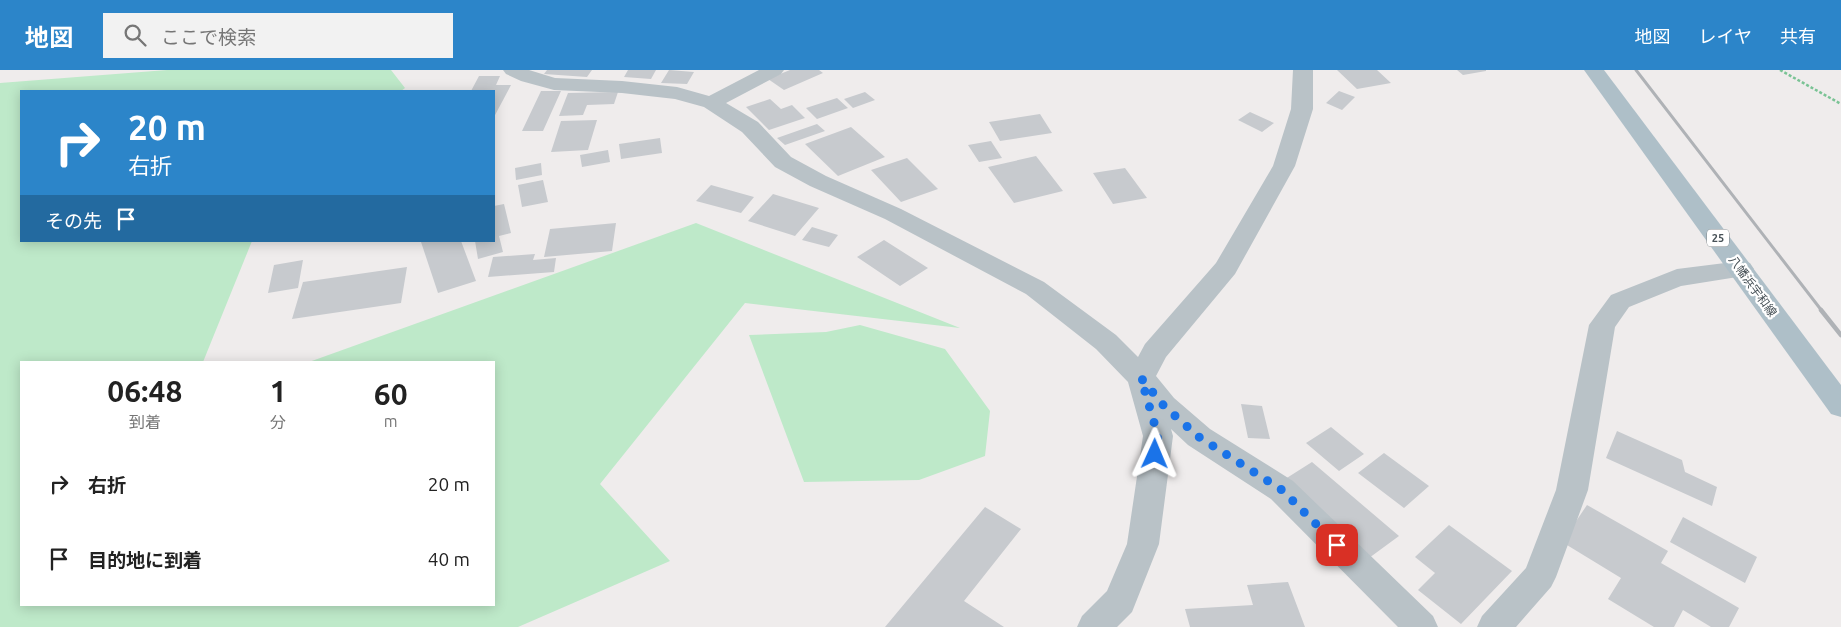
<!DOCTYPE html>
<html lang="ja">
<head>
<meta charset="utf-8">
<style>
  body { margin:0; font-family:Ubuntu,"Noto Sans JP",sans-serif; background:#f2f2f2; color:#222; height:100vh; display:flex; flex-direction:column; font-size:19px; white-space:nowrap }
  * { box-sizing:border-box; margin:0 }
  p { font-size:16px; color:#767676 }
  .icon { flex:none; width:28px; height:28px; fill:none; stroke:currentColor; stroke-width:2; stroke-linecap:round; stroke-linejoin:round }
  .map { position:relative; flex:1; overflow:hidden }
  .sheet { position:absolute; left:20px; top:291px; width:475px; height:245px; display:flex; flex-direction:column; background:#fff; border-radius:0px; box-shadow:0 2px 12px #0003 }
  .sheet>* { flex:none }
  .guide { position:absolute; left:20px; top:20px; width:475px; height:152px; border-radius:0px; box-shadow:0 2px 12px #0003; background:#2c85c9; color:#fff; overflow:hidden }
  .pin { position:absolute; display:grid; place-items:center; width:42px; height:42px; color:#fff; margin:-21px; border-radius:10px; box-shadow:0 2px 8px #0006 }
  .me { position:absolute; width:55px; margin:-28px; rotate:1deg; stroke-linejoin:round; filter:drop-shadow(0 0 4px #0008) }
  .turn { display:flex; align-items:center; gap:18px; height:105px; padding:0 25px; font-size:22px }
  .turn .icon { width:65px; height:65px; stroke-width:2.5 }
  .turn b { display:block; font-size:35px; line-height:42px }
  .then { display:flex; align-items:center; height:48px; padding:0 25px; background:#0003; gap:10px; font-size:19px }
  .eta { display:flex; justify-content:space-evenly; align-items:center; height:85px; text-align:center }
  .eta b { font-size:30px; font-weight:700; line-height:35px }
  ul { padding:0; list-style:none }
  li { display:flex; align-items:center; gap:15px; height:75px; padding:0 25px }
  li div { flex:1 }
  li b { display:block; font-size:19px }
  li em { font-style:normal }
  header { display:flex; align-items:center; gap:30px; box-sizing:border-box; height:70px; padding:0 25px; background:#2c85c9; color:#fff }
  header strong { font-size:24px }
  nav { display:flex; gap:28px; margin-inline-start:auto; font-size:18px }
  .search { width:350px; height:45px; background:#f2f2f2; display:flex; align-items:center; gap:12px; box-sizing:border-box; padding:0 18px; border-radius:0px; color:#767676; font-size:19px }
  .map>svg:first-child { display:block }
</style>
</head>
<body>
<header>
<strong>地図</strong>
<div class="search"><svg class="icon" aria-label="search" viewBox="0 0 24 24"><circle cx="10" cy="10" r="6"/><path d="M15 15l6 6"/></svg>ここで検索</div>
<nav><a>地図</a><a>レイヤ</a><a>共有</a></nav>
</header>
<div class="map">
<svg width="1841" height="557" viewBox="0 0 1841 557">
  <rect width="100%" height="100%" fill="#efecec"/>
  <path fill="#bee9c9" d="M167,0H391L405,18L401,21H21V171H252L203,292H21V535H494V292H309L696,153L960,258L745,233L600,414L670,491L518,557H0V13Z
    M860,255L945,279L990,341L985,386L919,410L804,412L749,265L826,262Z"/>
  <path fill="#c7cace" d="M547,0H592L587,7L544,4Z
    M628,0H656L651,9L624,7Z
    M669,0L694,2L687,14L661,13Z
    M790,0H819L823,3L784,20L768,9Z
    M1337,0H1377L1391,13L1357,19Z
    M1457,0H1486V1L1463,5Z
    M479,6H500L496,15H511L494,47V21H471Z
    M541,21H561L543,61H522Z
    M1339,21L1355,27L1342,40L1326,33Z
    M618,22L614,34L587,35L583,45L559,46L568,23Z
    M865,22L875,30L853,38L844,29Z
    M837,28L848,38L817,49L806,38Z
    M770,29L781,39L792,35L805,48L769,60L746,37Z
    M1250,42L1274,53L1262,62L1238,50Z
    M1040,44L1052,63L1000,71L989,52Z
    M597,50L588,80L551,82L561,51Z
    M817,54L825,61L785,75L777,68Z
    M851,57L885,87L838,106L805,74Z
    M660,68L662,83L621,89L619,74Z
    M991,71L1002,88L979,92L968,75Z
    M608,80L610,92L582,97L580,85Z
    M1036,86L1063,121L1014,133L988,97Z
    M907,88L938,119L901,132L871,100Z
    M541,93L542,105L516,110L515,98Z
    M1125,98L1147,128L1113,134L1093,103Z
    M543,110L548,132L522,137L518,115Z
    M711,115L754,127L741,143L696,131Z
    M773,124L819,138L795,166L748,151Z
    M504,134L511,163L499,166L503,182L478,189L475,171H494V136Z
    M616,153L612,181L544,187L550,159Z
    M812,157L838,165L829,177L802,170Z
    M884,170L928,198L900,216L857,187Z
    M461,171L476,211L438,223L421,172Z
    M535,184L533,190L556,188L554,202L488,207L493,187Z
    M303,190L298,218L268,223L274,195Z
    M407,197L401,233L292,249L303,212Z
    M1241,334L1262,336L1270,369L1248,368Z
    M1331,357L1364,384L1339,401L1306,373Z
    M1617,361L1682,390L1685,402L1717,417L1712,436L1606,388Z
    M1384,383L1429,416L1404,438L1358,403Z
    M1312,392L1399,466L1369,488L1282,411Z
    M1587,435L1668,481L1661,493L1739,538L1729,557H1711L1683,540L1674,557H1654L1608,529L1621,508L1562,472Z
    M985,437L1021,459L964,531L1004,557H885Z
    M1683,447L1757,487L1745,513L1670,472Z
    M1449,455L1512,501L1461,554L1418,520L1435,503L1415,487Z
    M1288,512L1305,557H1190L1185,539L1253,535L1247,515Z"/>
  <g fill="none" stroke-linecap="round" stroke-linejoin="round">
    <path stroke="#7ac395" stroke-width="2.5" stroke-dasharray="3 2" stroke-linecap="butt" d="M1780,0L1841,34"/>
    <path fill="#b9c2c7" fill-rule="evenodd" d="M503,0H529L555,8L622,11L677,17L709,26L759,0H784L781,4L726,33L758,52L791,87L826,106L901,139L1044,212L1116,265L1138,287L1145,274L1216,193L1273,96L1291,39L1293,0H1313V39L1295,96L1235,204L1166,287L1156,306L1174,328L1210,359L1293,411L1433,546L1438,557H1398L1271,429L1188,375L1171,359L1173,366L1159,474L1132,542L1117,557H1077L1082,546L1107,521L1127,474L1143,366L1128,312L1096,279L1026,224L885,149L810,116L775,97L742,62L704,37L675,29L622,23L554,20L521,11L506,4Z
      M1741,191L1750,193L1754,199L1750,205L1681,216L1629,237L1615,257L1588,420L1556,507L1551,517L1516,557H1477L1482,546L1526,498L1556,420L1589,255L1611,225L1677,199Z"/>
    <path fill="#aebfc8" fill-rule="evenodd" d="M1584,0H1604L1841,315V347L1831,344Z"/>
    <path stroke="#afb2b6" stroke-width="3" d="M1636,0L1822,241"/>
    <path stroke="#afb2b6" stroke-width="4.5" d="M1821,240L1841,265"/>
  </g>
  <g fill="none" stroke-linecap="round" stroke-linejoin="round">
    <path stroke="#1a73e8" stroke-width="9" stroke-dasharray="0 16.2" d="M1155,384L1158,366L1141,308L1164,336L1199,367L1282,420L1337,475"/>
  </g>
  <g text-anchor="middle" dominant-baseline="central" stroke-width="4.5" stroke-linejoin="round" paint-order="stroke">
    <rect fill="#fff" stroke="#7e8589" stroke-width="1" x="1707" y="159.5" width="22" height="17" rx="4"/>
    <g font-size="11" font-weight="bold" fill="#475157">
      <text x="1718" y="168">25</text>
    </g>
    <g font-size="12" fill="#475157" stroke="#fff">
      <text transform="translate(1753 216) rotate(54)">八幡浜宇和線</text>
    </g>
  </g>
</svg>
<div class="pin" style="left:1337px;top:475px;background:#d93025"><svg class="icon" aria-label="arrive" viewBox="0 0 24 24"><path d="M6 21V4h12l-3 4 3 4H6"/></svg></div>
<svg class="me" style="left:1155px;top:384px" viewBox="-20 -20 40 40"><path d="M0-17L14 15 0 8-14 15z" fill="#1a73e8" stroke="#fff" stroke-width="4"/></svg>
<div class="guide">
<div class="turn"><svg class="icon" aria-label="right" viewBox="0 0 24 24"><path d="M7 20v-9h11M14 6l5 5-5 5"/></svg><div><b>20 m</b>右折</div></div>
<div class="then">その先<svg class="icon" aria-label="arrive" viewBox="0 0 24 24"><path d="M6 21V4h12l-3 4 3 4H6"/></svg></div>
</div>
<section class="sheet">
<div class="eta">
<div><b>06:48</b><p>到着</p></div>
<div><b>1</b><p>分</p></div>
<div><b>60</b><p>m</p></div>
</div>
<ul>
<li><svg class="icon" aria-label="right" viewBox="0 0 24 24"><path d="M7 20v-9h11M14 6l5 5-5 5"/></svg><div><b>右折</b></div><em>20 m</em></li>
<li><svg class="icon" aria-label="arrive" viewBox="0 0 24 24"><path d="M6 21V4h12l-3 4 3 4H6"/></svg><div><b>目的地に到着</b></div><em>40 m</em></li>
</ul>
</section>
</div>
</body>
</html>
